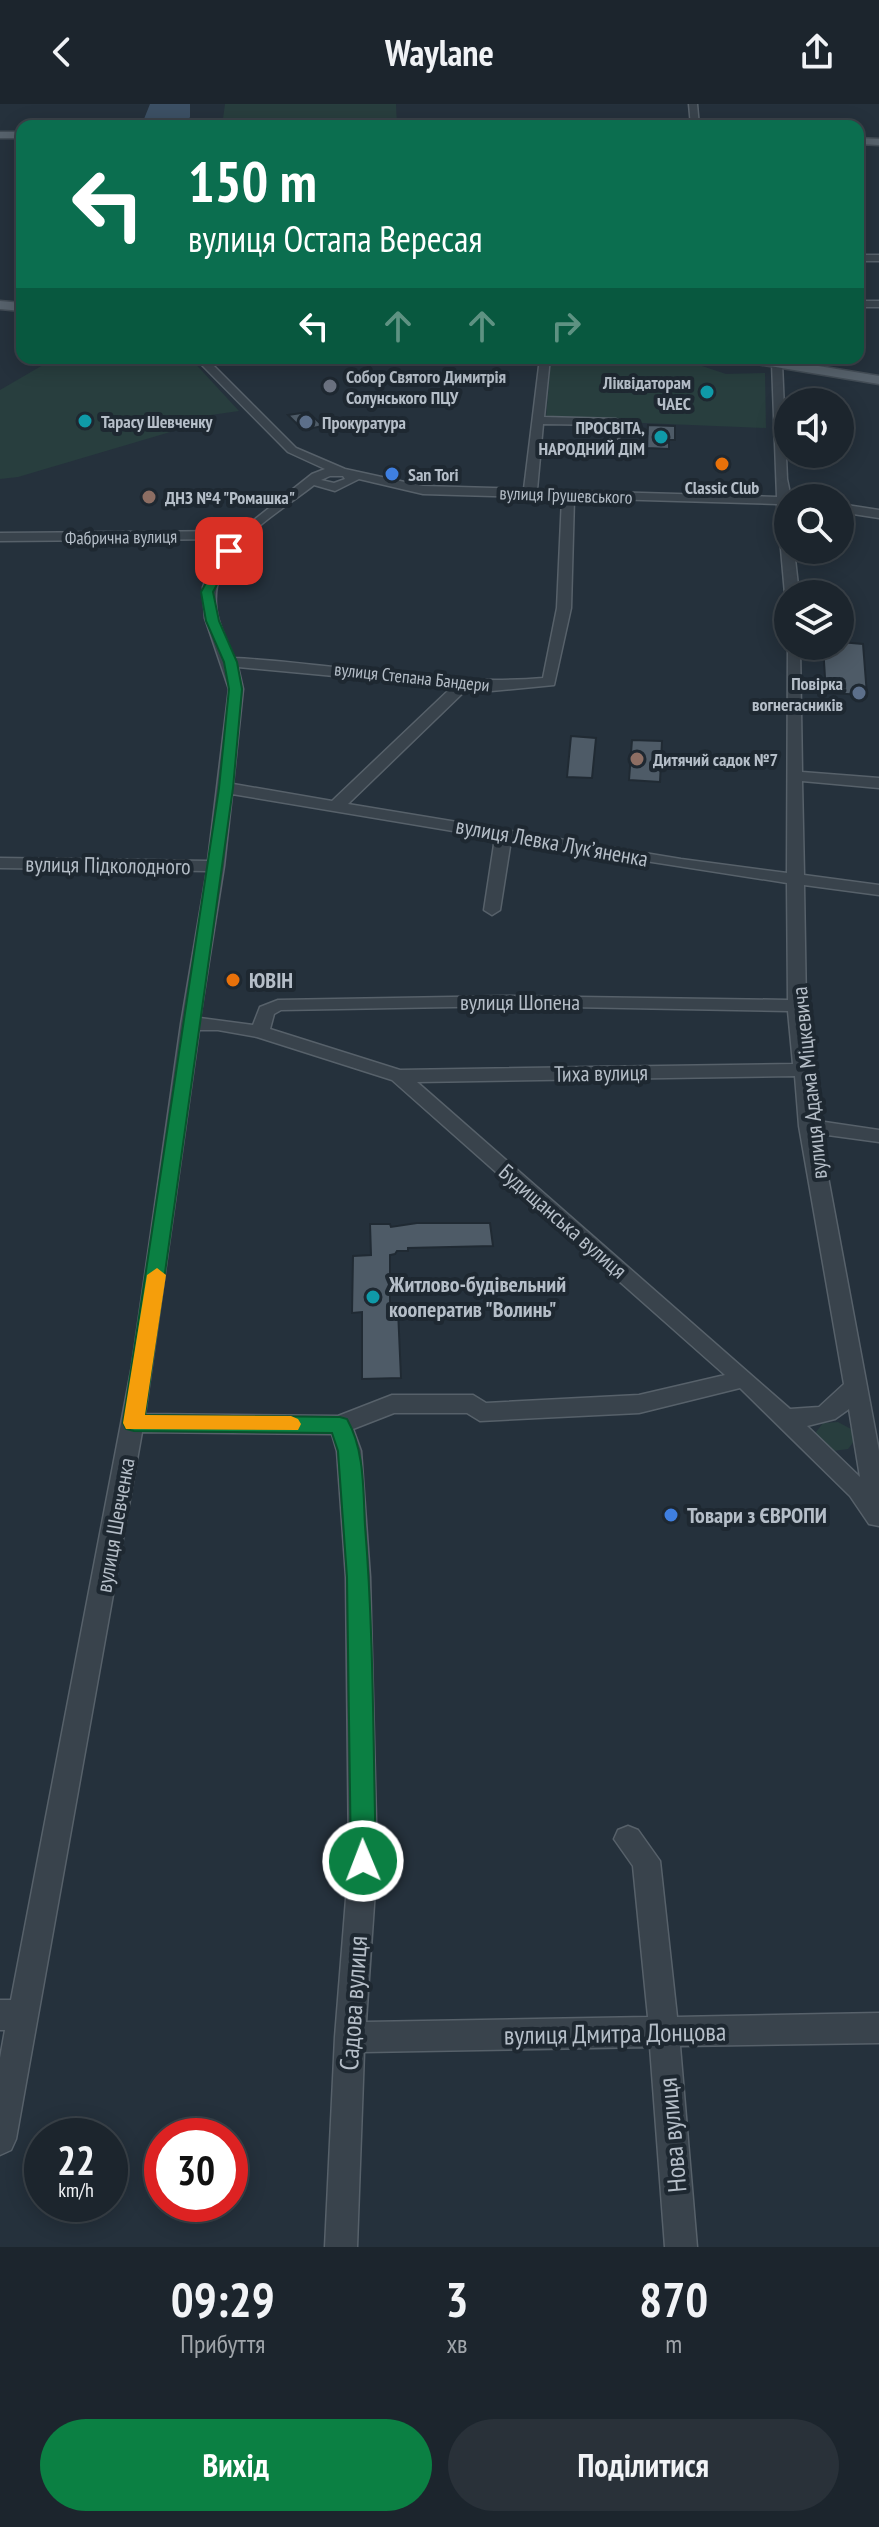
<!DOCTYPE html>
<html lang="uk">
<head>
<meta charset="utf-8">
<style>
  body { margin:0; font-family:"PT Sans Narrow",sans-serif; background:#293139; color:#f1f3f6; height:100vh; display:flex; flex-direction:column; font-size:30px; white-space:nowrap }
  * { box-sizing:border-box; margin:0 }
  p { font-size:26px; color:#a0a5aa }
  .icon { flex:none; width:44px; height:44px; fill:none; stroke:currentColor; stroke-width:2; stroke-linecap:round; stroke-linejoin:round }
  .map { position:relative; height:2143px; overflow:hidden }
  .sheet { display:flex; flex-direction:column; background:#1c252d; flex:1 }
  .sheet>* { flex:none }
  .banner { position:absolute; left:16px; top:16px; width:848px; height:244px; border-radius:16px; box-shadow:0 4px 20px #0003,0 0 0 2px #3a4249; background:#0b6e4f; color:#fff; overflow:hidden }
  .tools { position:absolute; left:774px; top:284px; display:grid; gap:16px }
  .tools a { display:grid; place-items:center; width:80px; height:80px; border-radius:50%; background:#1c252d; box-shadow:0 4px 20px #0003,0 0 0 2px #3a4249; font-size:40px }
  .speed { position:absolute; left:24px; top:2014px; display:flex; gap:16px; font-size:40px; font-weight:700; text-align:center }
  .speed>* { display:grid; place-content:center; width:104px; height:104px; border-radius:50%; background:#1c252d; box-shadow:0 4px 20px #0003,0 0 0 2px #3a4249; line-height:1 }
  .speed small { font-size:20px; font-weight:400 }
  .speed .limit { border:12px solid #d22; background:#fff; color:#111 }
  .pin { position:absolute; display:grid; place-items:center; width:68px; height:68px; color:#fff; margin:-34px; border-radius:16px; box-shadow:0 4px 12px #0006 }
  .me { position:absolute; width:88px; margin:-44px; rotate:359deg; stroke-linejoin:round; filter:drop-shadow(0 0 6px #0008) }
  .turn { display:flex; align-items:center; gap:28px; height:168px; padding:0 40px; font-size:36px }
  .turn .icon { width:104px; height:104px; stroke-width:2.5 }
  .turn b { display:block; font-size:56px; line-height:68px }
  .lanes { display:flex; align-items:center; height:76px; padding:0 40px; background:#0003; justify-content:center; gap:40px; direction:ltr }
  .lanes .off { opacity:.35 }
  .eta { display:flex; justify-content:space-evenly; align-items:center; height:136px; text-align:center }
  .eta b { font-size:48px; font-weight:600; line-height:56px }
  .button { display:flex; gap:16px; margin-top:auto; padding:16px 40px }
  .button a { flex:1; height:92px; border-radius:48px; background:#0b8043; color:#fff; font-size:32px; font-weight:600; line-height:92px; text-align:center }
  .button a+a { background:#293139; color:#f1f3f6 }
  header { display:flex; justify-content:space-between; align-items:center; height:104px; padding:0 40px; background:#1c252d; font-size:36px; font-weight:600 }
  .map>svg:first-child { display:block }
</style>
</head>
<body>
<header><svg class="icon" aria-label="back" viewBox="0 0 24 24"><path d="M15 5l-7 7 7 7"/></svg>Waylane<svg class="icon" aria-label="share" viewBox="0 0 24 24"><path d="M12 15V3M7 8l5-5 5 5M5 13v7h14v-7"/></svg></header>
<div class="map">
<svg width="879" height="2143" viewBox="0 0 879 2143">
  <rect width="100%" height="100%" fill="#25313c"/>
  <path fill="#283e3e" d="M225,0H396L397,22H222Z
    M55,254H190L239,307L211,311L177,326L18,373L0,375V286Z
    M551,254H694L693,259L726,270L765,269L766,324L546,315Z
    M838,1318L851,1325L855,1336L848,1345L833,1347L820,1340L816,1328L823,1319Z"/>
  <path fill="#3c5064" d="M150,0H190V13L184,22H123L144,15Z"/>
  <path fill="#4e5b67" stroke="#202a33" stroke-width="2" d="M308,308L323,322L303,326L288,311Z
    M648,321L675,322V336H669V345L647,344Z
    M840,538L863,540L867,591L826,589L823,542H840Z
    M571,632L596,634L592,674L567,673Z
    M632,636L662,637L660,678L629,676Z
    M417,1119H490L493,1142L408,1144V1147H397L395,1150L390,1151V1207L398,1206L401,1274L362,1275V1208L352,1209L353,1152L371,1151L370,1120H390L391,1123Z"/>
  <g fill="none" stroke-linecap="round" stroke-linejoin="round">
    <defs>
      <path id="minor" d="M689,0H697L699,22H691Z
        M858,151H879V157H858Z
        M858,197H879V203H858Z
        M195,254H206L296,344L345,365L423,382L524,385L540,254H550L544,313L616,315L622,318L620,333L614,336L608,333L610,321L543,320L537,386L777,393L772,259L777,256L782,259L787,375L791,394H788V446H794L799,490H788V493L785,490L777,400L574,394L571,504L554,581L491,587L467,585L348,700L681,755L787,769L788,539V542H800L802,668L879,674V684L802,677L804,771L879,781V791L804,781L806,902L818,1017L879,1026V1038L820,1030L879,1347V1422L869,1420L850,1392L740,1284L639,1309L480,1317L467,1309H394L353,1325L361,1347L370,1473L377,1757L366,1918L648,1913L633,1762L614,1735L618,1726L628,1722L638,1726L660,1757L677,1913L879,1909V1939L680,1942L697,2143H665L650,1943L364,1948L357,2143H325L335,1933L349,1757L346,1473L337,1347L332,1330L142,1328L16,2035L11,2046L0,2051V1954L5,1926H0V1896H11L132,1262L181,920L207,767L0,764V754L208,757L229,585L205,514L203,483L210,464L232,435L0,437V429L240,427L312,370L325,365L288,348ZM330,372H343L345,375L334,379L321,376ZM359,375L423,390L562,394L557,504L543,574C440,583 337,559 234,554C227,537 217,519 216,501C211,445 276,411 314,381L335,387ZM238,563L452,583L332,697L233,680L243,585ZM232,690L495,734L484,806L492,811L500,806L511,736L787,779L788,896L512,892L278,896L260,903L253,921L200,914L224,762ZM512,902L788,907L793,960L400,966L270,925L274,910L281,906ZM199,926H218L257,933L392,976L725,1271L639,1291L486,1299L473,1291H392L338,1312L145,1310ZM795,972L799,1022L844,1280L819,1303L790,1305L417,978ZM849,1305L860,1373L807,1322L835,1315Z
        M840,400L879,406V414L840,408Z"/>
      <path id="major" d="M0,28H22V34H0Z
        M858,34L879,35V41L858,40Z
        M0,197L22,199V207L0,205Z
        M738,254H770L879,272V280L745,258Z"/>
    </defs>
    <use href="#minor" stroke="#57616a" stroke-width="3"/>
    <use href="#major" stroke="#424c55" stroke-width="3"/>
    <use href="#minor" fill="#39434c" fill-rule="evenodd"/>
    <use href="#major" fill="#57626c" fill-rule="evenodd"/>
  </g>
  <path fill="#0b8043" stroke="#07532c" stroke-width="2" d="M225,445L235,447L213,488L219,517L237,558L242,585L233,684L145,1311L340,1313L347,1315C365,1347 363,1387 365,1422C374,1533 373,1646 376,1757L372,1765L363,1769L354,1765L351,1757L347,1473L338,1347L332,1329L134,1327L126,1325L123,1319L219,684L229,585L224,558L206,517L201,488Z"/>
  <path fill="#f59e0b" d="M157,1164L166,1171L145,1311L291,1312L298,1315L301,1320L298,1326L126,1325L123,1319L147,1171Z"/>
  <circle fill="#6b7280" stroke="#1e2831" stroke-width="3" cx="330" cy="282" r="8"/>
  <g fill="#0f9aa8" stroke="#1e2831" stroke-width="3">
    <circle cx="707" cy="288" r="8"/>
    <circle cx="85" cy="317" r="8"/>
    <circle cx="661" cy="333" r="8"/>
    <circle cx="373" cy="1193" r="8"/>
  </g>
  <g fill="#5c6f8a" stroke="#1e2831" stroke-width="3">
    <circle cx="306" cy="318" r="8"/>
    <circle cx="859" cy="589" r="8"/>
  </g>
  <g fill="#e8710a" stroke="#1e2831" stroke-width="3">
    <circle cx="722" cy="360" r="8"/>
    <circle cx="233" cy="876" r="8"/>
  </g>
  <g fill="#3f7fe0" stroke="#1e2831" stroke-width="3">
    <circle cx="392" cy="370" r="8"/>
    <circle cx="671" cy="1411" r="8"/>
  </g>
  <g fill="#8d6e63" stroke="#1e2831" stroke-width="3">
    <circle cx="149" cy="393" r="8"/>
    <circle cx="637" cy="655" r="8"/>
  </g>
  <g text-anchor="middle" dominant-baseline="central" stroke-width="8" stroke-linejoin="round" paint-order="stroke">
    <g font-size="18" font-weight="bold" fill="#b5bec8" stroke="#1e2831" text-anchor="start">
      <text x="346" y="272">Собор Святого Димитрія<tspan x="346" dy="21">Солунського ПЦУ</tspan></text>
      <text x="691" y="278" text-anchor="end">Ліквідаторам<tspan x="691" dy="21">ЧАЕС</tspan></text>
      <text x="101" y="317">Тарасу Шевченку</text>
      <text x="322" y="318">Прокуратура</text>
      <text x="645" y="323" text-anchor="end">ПРОСВІТА,<tspan x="645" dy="21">НАРОДНИЙ ДІМ</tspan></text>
      <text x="408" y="370">San Tori</text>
      <text x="722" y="383" text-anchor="middle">Classic Club</text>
      <text x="165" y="393">ДНЗ №4 "Ромашка"</text>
      <text x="843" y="579" text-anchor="end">Повірка<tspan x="843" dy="21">вогнегасників</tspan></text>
      <text x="653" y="655">Дитячий садок №7</text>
    </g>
    <g font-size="18" fill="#b5bec8" stroke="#1e2831">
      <text transform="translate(566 391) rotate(2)">вулиця Грушевського</text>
      <text transform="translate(121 433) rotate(-1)">Фабрична вулиця</text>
      <text transform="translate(412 573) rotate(6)">вулиця Степана Бандери</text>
    </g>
    <g font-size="22" fill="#b5bec8" stroke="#1e2831">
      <text transform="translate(552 738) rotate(10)">вулиця Левка Лукʼяненка</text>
      <text transform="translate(108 761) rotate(1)">вулиця Підколодного</text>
      <text x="520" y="898">вулиця Шопена</text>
      <text transform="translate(601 969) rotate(-1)">Тиха вулиця</text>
      <text transform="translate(809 979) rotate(-96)">вулиця Адама Міцкевича</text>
      <text transform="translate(563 1117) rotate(41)">Будищанська вулиця</text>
      <text transform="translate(115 1421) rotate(-80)">вулиця Шевченка</text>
    </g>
    <g font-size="22" font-weight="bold" fill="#b5bec8" stroke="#1e2831" text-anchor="start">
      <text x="249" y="876">ЮВІН</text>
      <text x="389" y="1180">Житлово-будівельний<tspan x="389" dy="25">кооператив "Волинь"</tspan></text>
      <text x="687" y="1411">Товари з ЄВРОПИ</text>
    </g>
    <g font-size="26" fill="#b5bec8" stroke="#1e2831">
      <text transform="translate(353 1899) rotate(-86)">Садова вулиця</text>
      <text transform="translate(615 1929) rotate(-1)">вулиця Дмитра Донцова</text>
      <text transform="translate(672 2031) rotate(-95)">Нова вулиця</text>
    </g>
  </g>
</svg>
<div class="tools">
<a><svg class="icon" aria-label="sound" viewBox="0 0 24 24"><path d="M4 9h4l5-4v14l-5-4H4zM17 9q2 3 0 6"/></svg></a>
<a><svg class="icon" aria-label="search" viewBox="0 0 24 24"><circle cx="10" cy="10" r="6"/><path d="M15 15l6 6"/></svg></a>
<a><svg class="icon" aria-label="layers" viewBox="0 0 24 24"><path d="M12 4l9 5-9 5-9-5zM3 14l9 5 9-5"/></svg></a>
</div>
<div class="speed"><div>22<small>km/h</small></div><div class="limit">30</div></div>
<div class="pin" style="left:229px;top:447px;background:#d93025"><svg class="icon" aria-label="arrive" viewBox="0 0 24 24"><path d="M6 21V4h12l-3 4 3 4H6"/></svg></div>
<svg class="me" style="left:363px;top:1757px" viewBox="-20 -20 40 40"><circle r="17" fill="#0b8043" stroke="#fff" stroke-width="3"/><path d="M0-11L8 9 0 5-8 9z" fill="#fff"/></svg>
<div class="banner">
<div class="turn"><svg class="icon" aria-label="left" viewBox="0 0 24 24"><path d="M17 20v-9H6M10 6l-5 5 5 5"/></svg><div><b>150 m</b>вулиця Остапа Вересая</div></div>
<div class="lanes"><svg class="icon" aria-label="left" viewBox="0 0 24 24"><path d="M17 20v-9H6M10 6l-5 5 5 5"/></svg><svg class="icon off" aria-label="ahead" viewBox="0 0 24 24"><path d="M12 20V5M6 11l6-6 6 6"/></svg><svg class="icon off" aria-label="ahead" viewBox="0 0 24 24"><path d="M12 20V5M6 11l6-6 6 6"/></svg><svg class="icon off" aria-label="right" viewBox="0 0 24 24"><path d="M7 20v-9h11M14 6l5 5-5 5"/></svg></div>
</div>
</div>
<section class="sheet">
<div class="eta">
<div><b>09:29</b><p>Прибуття</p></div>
<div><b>3</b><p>хв</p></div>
<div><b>870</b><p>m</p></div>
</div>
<div class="button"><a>Вихід</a><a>Поділитися</a></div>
</section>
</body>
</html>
